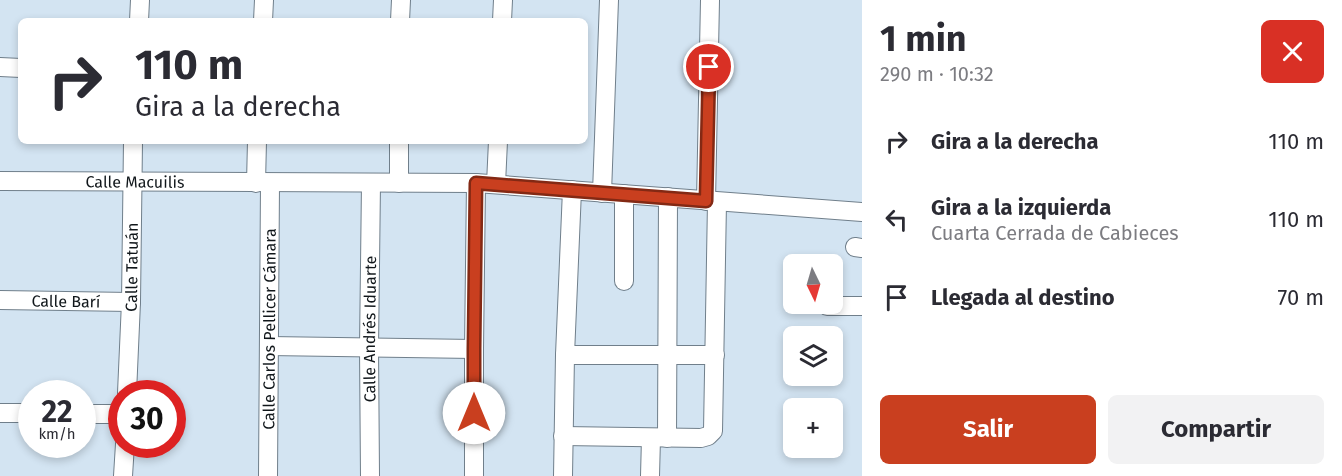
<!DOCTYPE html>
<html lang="es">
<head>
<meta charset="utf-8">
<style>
  body { margin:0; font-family:"Fira Sans",sans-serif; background:#f2f2f3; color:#2b2b33; height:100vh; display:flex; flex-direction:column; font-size:22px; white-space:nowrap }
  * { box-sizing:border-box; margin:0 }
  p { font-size:20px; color:#7c7c81 }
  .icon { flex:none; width:33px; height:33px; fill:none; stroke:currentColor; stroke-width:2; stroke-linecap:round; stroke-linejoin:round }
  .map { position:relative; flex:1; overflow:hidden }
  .details { display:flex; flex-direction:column; background:#fff; width:480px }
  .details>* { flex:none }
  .hud { position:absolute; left:18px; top:18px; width:570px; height:126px; border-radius:9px; box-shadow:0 3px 9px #0003; background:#fff; color:#2b2b33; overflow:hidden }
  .needle { width:39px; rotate:175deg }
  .tools { position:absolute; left:783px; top:254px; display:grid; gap:12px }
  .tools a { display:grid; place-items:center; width:60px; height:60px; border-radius:9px; background:#fff; box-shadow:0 3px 9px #0003; font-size:30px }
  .speed { position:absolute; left:18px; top:380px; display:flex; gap:12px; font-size:30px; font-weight:700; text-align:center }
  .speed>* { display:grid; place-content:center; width:78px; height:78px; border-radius:50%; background:#fff; box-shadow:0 3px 9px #0003; line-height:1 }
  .speed small { font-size:15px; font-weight:400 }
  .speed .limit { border:9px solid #d22; background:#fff; color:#111 }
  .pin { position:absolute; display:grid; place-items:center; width:51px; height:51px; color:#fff; margin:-26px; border:3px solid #fff; border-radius:50%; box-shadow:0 2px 6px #0007 }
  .me { position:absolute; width:66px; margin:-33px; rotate:0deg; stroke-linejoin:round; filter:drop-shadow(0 0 4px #0008) }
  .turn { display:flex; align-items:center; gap:21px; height:126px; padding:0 18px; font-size:27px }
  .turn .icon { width:78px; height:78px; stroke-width:2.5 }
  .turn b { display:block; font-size:42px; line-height:51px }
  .round { display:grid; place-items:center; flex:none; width:63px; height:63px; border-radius:9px; background:#f2f2f3 }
  .summary { display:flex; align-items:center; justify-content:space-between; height:102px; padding:0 18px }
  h1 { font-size:36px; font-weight:700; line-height:45px }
  .action { display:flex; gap:12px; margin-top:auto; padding:12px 18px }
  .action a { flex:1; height:69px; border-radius:9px; background:#c93f1f; color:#fff; font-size:24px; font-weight:700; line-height:69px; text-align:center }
  .action a+a { background:#f2f2f3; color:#2b2b33 }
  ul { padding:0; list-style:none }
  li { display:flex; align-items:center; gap:18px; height:78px; padding:0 18px }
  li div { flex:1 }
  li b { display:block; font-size:22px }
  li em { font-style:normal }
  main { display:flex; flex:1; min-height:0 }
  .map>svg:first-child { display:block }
</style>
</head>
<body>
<main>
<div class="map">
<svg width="862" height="476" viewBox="0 0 862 476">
  <rect width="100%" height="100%" fill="#d3e4f2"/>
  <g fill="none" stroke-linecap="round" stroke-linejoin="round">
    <defs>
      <g id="minor">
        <path d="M139,21L140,0"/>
        <path d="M263,21L264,0"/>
        <path d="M400,21L401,0"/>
        <path d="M502,21L503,0"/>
        <path d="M0,67L21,68"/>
        <path id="s1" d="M0,181L476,183L862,212"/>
        <path d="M256,183L257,141"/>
        <path d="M399,183V141"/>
        <path d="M496,184L498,141"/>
        <path d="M602,193L609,0"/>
        <path d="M706,201L710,0"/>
        <path d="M855,247L862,248"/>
        <path d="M624,281V194"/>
        <path id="s2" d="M0,300L131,302"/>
        <path d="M827,306H862"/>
        <path d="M269,346L474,349"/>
        <path d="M565,355H715"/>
        <path id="s3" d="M127,393L131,302L133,141"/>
        <path d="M0,413H32"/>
        <path d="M82,414H122"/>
        <path d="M563,436L701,438L708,436L713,431L717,202"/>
        <path d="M667,438L668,197"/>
        <path d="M123,476L125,444"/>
        <path id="s4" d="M268,476L270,183"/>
        <path id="s5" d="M370,476L369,348L371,183"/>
        <path d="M474,476V349L476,183"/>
        <path d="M563,476L565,355L572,190"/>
        <path d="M650,476L651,438"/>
      </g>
    </defs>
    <use href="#minor" stroke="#707f8b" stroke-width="20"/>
    <use href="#minor" stroke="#fff" stroke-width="18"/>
  </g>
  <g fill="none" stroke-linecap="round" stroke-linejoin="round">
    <defs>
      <path id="route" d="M474,413V349L476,183L706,201L709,67"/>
    </defs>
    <use href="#route" stroke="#832914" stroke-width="15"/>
    <use href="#route" stroke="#c93f1f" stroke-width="10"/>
  </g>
  <g text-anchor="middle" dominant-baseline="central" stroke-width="5" stroke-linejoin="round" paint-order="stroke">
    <g font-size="16" fill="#10161a" stroke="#d3e4f2">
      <text stroke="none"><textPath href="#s1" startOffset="135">Calle Macuilis</textPath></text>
      <text stroke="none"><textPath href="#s3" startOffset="126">Calle Tatuán</textPath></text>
      <text stroke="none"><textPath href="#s2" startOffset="66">Calle Barí</textPath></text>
      <text stroke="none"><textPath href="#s5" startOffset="147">Calle Andrés Iduarte</textPath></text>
      <text stroke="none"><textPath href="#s4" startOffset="147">Calle Carlos Pellicer Cámara</textPath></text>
    </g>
  </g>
</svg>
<div class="tools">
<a><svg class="needle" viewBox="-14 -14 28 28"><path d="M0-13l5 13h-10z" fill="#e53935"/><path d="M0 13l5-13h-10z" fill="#7c7c81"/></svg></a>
<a><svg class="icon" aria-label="layers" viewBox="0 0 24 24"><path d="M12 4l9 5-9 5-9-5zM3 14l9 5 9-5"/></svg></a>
<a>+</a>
</div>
<div class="speed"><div>22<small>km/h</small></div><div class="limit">30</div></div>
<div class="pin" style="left:709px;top:67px;background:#d93025"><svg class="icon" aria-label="arrive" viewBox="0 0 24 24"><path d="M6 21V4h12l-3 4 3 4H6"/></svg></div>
<svg class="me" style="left:474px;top:413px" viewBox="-20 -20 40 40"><circle r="19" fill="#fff"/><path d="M0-13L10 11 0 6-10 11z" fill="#c93f1f"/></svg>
<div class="hud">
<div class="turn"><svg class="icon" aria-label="right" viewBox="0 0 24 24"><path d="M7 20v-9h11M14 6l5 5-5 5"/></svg><div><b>110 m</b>Gira a la derecha</div></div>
</div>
</div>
<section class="details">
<div class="summary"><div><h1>1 min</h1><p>290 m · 10:32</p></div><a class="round" style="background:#d93025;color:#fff"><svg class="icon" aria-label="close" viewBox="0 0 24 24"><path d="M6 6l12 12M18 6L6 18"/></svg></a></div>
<ul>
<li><svg class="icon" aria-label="right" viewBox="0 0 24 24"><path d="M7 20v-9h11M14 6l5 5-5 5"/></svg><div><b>Gira a la derecha</b></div><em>110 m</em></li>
<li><svg class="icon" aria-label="left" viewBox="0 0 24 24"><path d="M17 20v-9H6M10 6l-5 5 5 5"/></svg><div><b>Gira a la izquierda</b><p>Cuarta Cerrada de Cabieces</p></div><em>110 m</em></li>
<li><svg class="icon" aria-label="arrive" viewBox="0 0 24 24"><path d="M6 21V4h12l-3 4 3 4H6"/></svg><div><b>Llegada al destino</b></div><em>70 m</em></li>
</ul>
<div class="action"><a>Salir</a><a>Compartir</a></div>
</section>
</main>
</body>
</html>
